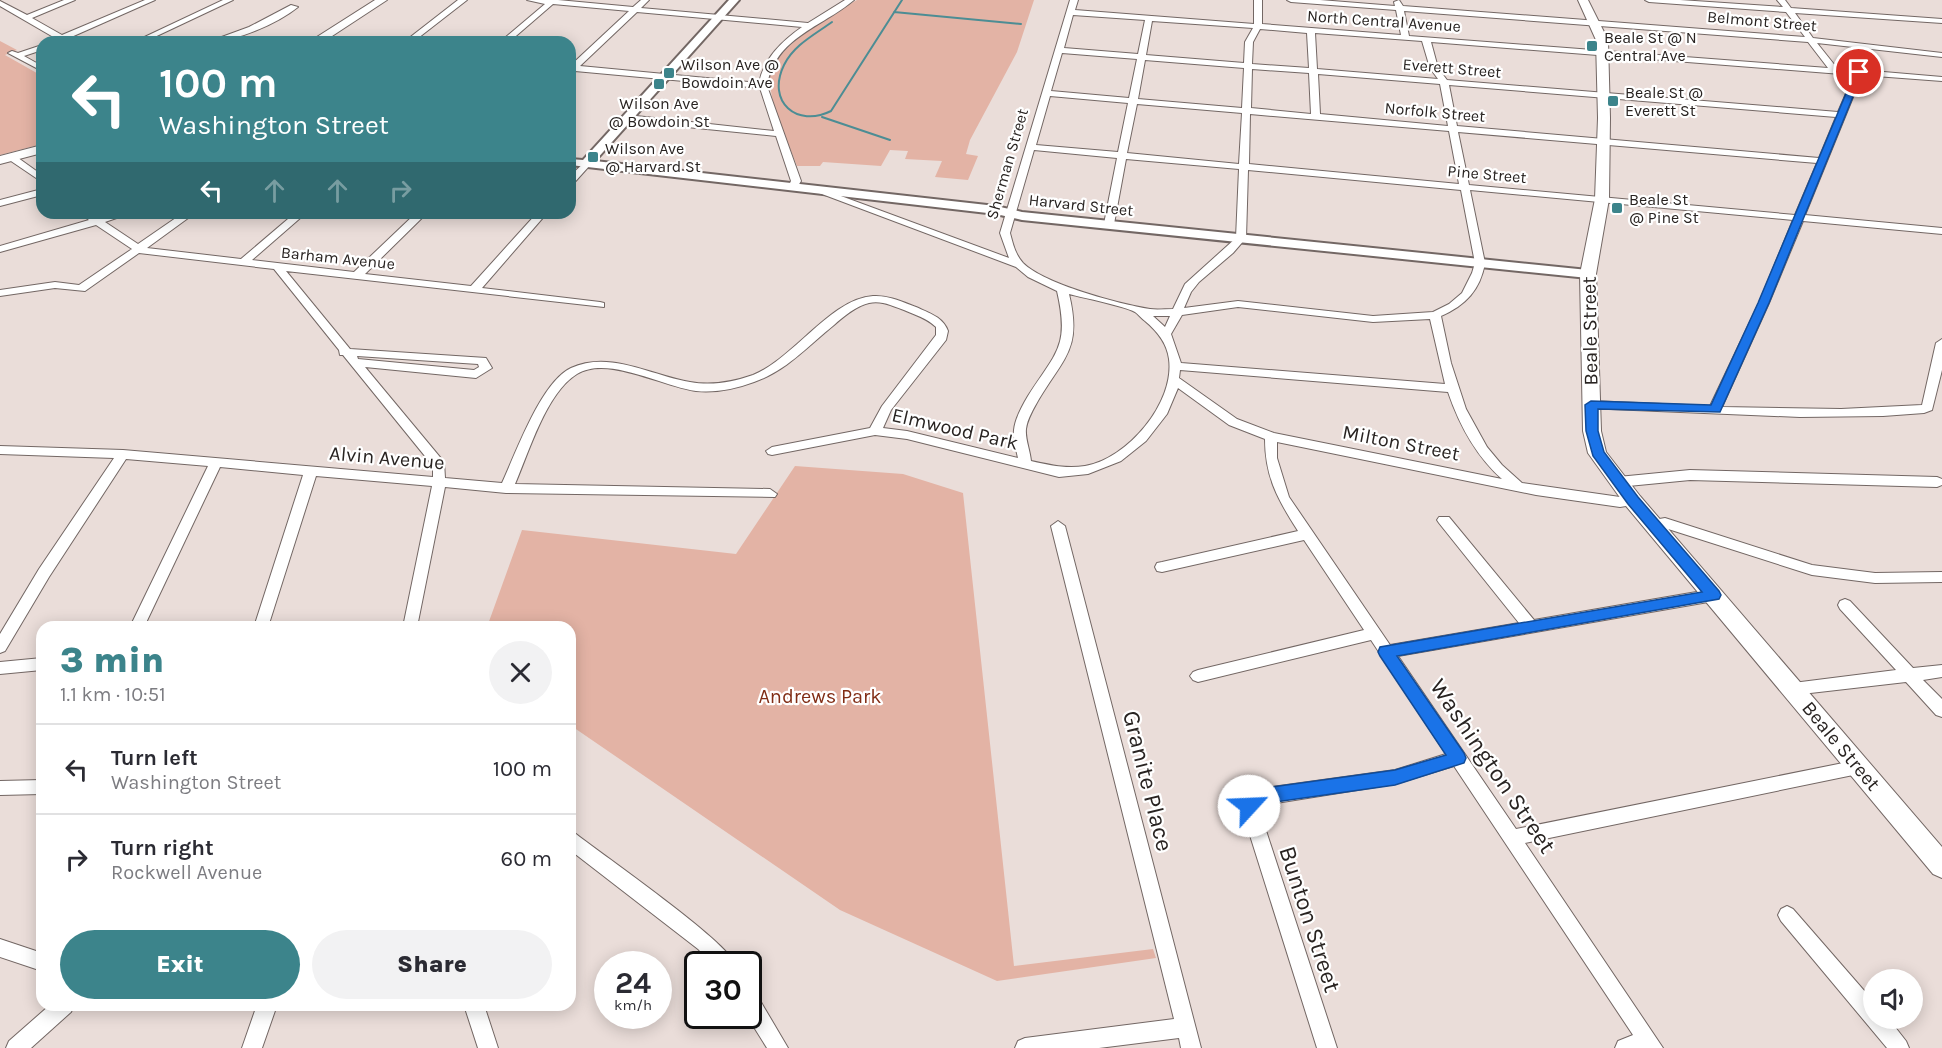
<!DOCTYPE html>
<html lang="en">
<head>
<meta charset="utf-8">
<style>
  body { margin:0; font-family:Karla,sans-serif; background:#f2f2f3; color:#2b2b33; height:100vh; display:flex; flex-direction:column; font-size:22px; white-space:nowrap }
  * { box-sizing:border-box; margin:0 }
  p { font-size:20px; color:#7c7c81 }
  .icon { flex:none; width:33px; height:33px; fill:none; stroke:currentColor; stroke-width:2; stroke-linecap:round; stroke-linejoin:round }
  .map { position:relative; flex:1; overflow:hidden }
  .side { position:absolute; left:36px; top:621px; width:540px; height:390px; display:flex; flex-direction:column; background:#fff; border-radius:18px; box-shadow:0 3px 15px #0003 }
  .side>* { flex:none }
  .guide { position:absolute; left:36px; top:36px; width:540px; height:183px; border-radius:18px; box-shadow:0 3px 15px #0003; background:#3c848b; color:#fff; overflow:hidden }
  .tools { position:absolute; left:1863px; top:969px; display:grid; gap:12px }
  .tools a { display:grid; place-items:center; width:60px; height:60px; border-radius:50%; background:#fff; box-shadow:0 3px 15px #0003; font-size:30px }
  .speed { position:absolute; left:594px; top:951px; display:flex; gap:12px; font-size:30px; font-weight:700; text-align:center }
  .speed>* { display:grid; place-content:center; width:78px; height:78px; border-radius:50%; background:#fff; box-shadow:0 3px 15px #0003; line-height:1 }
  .speed small { font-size:15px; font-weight:400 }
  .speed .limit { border:3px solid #111; border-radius:9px; background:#fff; color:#111 }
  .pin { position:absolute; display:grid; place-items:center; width:51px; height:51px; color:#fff; margin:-26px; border:3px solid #fff; border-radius:50%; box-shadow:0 2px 6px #0007 }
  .me { position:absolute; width:66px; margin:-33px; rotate:65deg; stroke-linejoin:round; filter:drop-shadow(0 0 4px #0008) }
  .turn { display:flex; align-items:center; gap:21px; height:126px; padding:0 24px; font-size:27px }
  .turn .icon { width:78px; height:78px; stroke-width:2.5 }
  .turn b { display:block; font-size:42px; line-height:51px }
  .lanes { display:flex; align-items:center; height:57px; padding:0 24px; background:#0003; justify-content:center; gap:30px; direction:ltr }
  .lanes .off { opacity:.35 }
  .round { display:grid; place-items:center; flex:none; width:63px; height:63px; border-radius:32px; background:#f2f2f3 }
  .summary { display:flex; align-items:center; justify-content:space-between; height:102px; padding:0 24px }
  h1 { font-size:36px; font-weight:800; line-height:45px; color:#3c848b }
  .button { display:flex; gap:12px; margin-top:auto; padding:12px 24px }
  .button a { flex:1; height:69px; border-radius:36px; background:#3c848b; color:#fff; font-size:24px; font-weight:800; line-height:69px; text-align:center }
  .button a+a { background:#f2f2f3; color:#2b2b33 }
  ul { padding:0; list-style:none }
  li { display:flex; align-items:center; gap:18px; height:90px; padding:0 24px; border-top:2px solid #e1e1e2 }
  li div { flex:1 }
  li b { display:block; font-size:22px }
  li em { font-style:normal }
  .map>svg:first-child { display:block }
</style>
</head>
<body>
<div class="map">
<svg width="1942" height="1048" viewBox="0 0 1942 1048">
  <rect width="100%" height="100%" fill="#eaddd9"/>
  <path fill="#e3b3a5" d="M857,0H1034L1017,52L970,140L966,154L978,156L968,180L935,177L942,161L905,159L908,151L890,150L881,166L823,162L820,166H797C788,142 769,103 770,78C771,49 834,13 857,0Z
    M0,41L17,50L5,55L42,76V144L0,155Z
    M795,466L903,474L963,493L1014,966L1153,949L1156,958L997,981L840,910L570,725V627H487L522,530L736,554Z"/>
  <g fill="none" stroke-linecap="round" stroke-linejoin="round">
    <path stroke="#4c8d94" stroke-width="2" d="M894,12L1021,24
      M832,22C814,35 794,45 784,65C766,102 797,128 831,111L902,0
      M822,117L890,140"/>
    <defs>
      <path id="minor" d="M64,0H75L32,18L62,35L145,0H155L60,42H49L55,38L0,6V1L27,15Z
        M223,0H233L144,42H134Z
        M458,0H467L413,42H404Z
        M527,0H558L633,7L641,0H649L641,8L808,23L845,0H854C821,28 775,37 767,86L801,181L796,189L788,187L791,181L776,136L627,121L623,118L627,115L774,131L760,88L575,71L570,73V66L629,11L553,4L509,42H500L545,4ZM637,12L802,27C782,41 764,58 759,83L580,66Z
        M1070,0H1078L1075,10L1254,24V0H1262V24L1401,35L1396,10L1291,2L1287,0H1320L1395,6L1394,2L1399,0L1403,6L1805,37L1786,12L1649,2L1645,0H1680L1783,7L1777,0H1785L1791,8L1942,19V23L1795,13L1813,38L1942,53V57L1817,43L1837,68L1942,77V81L1862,75L1805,215L1942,228V234L1803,221L1769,303L1722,407L1841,409L1922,405L1936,343L1942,339V370L1932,410L1924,413L1883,416L1800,417L1587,408L1585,405L1591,401L1710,406L1759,303L1793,220L1470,190L1485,263C1480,290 1466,305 1441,316L1451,363L1466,409L1487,447L1502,465L1522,483L1620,497L1638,498L1640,501L1638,504L1620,507L1536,495L1277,442V458L1289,497L1390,645L1519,623L1439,523L1437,520L1439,517H1449L1534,620L1714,589L1719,591L1721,595L1719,599L1714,601L1398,656L1516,829L1858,760L1864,762L1866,767L1864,772L1858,774L1525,843L1663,1048H1615L1618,1041L1633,1035L1454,766L1395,784L1258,806L1337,1048H1317L1242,810C1242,798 1247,794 1258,789L1395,770L1446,754L1371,640L1198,682L1193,680L1190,676L1193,672L1198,670L1364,630L1304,540L1162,572L1157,571L1155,567L1157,563L1162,562L1298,531C1278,500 1265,477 1265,439L1229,425L1178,388L1167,414L1146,441L1121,461L1088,474L1059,477L907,439L875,435L772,455L768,454L766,451L772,447L870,428L882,406L936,335V327C927,318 915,315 904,310C893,306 881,300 869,303C856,306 844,316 834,325C808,346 786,371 754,382C735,389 716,393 696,391C663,387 608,355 577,374C546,393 529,452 515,484L770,489L777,494L775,497L506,493L445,487L417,627H403L432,486L316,476L268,627H254L303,475L220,467L144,627H130L208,466L126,459L49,577L5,651L0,653V634L39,569L114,458L0,454V446L123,450L433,477V466L343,355H340L339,350L274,269L139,253L85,291L55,288L0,296V290L55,282L79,285L132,249L96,225L0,252V246L89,220L80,213H92L99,218L115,213H131L105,222L138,244L183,213H195L147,248L241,259L295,213H306L252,260L354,272L416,213H427L365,274L471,286L537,213H547L482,288L600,302L604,303V307L286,271L350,349L486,358L492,368L476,378L365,367L444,462L445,478L502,483C516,453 541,382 571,368C610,350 652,376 690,382C712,386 733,382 753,375C793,359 832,298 873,296C888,295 903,302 916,307C929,313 943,317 948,331L946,340L891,410L883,428L907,431L1018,458C1016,449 1013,439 1014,430C1015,419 1022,406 1028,396C1056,352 1070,347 1057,291L1028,277L1016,267L814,191L822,189L1009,258L1000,233ZM1404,11L1808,42L1828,68L1409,36ZM1073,15L1145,20L1138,54L1064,48ZM1152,21L1253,28L1245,42L1244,63L1146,55ZM1260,29L1307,33L1309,68L1252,64L1253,42ZM1315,33L1422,41L1430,68L1438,79L1317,69ZM1431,42L1854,75L1838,112L1447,80L1438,68ZM1062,53L1137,59L1129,98L1051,91ZM1145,60L1244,68L1242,108L1138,99ZM1252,69L1309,73L1311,114L1251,108ZM1318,74L1440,84L1448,126L1320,114ZM1449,85L1836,117L1819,158L1457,126ZM1050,96L1128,103L1118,152L1036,145ZM1137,104L1242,113L1239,164L1127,153ZM1250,114L1449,131L1459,184L1249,164ZM1458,132L1817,163L1795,215L1469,185ZM1034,150L1117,158L1104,224L1109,227L1114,224L1126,159L1239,169L1236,238L1185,284L1173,309C1165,309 1157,310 1150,309C1119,304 1044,284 1023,263C1015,254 1013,244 1010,233ZM1248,170L1461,190L1475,263L1472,273L1462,293L1449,304L1433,312L1373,316L1238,301L1184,308L1191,292L1199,282L1233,253L1246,238ZM1069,294C1084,298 1124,306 1135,312C1138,314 1142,319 1145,321C1157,331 1167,343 1169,359C1175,403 1127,459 1085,466C1066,469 1049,465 1031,461C1030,450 1025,439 1026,429C1027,419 1034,408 1039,399C1065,356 1082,348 1069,294ZM1238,307L1373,322L1430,319L1445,384L1181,363L1171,334L1182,315ZM1153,316H1170L1165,327ZM357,356L478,364L479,367L474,370L358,359ZM1180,370L1448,392C1459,424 1475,455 1502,479L1274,433L1237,419L1179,378Z
        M291,5L298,7C277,24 235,42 208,42L249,27Z
        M42,45V50L24,56L42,66V71L8,53L12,51L18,53Z
        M8,155H14L42,175V182L8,159Z
        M586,161L591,164L573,184L570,185V176Z
        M42,189V195L0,206V200Z
        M1690,470L1937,477L1942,479V485L1937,487L1690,480L1618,487L1611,482L1618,477Z
        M1665,518L1812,565L1875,573L1942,572V582L1875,583L1812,575L1665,528L1648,527L1646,524L1648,521Z
        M1058,521L1065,526L1201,1048H1181L1179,1038L1099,1048H1015L1018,1041L1025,1038L1174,1019L1051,526Z
        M1845,599L1850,601L1913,668L1942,665V677L1923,680L1942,699V717L1936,715L1906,682L1793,695L1788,694L1785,689L1788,684L1793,683L1896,670L1840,609L1838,605L1840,601Z
        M42,658V670L0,674V662Z
        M42,780V794L0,795V781Z
        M570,832L576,834C603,855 728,942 735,964H713L698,949L570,850Z
        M1787,906L1793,909L1874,1002V1018H1888L1906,1041L1909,1048H1887L1781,921L1778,915L1781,909Z
        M0,939L42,953V971L0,957Z
        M748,990L755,992L788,1048H767L747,1016Z
        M50,1005H74L71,1012L31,1048H6L9,1041Z
        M257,1005H277L262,1048H242Z
        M464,1005H484L498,1048H478Z"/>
      <path id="tertiary" d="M729,0H739L595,161L996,206L1022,212L1588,270L1594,274L1588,278L1022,220L996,214L570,165V159L583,160Z"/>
      <path id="secondary" d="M375,0H387L323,42H309Z
        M1578,0H1588L1608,40L1610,118L1609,199L1596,274L1601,431L1606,452L1640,496L1942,847V878L1933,874L1626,506L1588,453L1583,431L1580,274L1595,199L1598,118L1596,40Z
        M42,145V153L0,164V156Z"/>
    </defs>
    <use href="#minor" stroke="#736764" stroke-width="2"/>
    <use href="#tertiary" stroke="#736764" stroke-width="4"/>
    <use href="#secondary" stroke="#736764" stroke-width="2"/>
    <use href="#minor" fill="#fff" fill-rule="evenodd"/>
    <use href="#tertiary" fill="#fff" fill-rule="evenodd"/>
    <use href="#secondary" fill="#fff" fill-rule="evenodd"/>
  </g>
  <path fill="#1a73e8" stroke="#114b97" stroke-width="1.5" d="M1859,69L1863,72L1769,303L1720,412L1598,409V431L1604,452L1638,497L1719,591L1721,595L1719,599L1397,656L1464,753L1466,758L1464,763L1395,785L1262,804L1249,814L1243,811L1241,806L1252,791L1258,789L1395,770L1446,755L1380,656L1378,652L1380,647L1702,592L1628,504L1593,456L1586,431L1585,405L1591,401L1711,405L1758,303L1855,72Z"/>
  <g fill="#3c848b" stroke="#fff" stroke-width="2">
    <rect x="1586" y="40" width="12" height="12" rx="3"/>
    <rect x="663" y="67" width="12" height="12" rx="3"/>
    <rect x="653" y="78" width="12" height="12" rx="3"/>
    <rect x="1607" y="95" width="12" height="12" rx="3"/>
    <rect x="587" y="151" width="12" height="12" rx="3"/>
    <rect x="1611" y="202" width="12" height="12" rx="3"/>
  </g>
  <g text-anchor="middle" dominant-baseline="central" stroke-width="4.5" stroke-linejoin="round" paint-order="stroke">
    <g font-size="16" fill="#282321" stroke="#fff">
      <text transform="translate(1384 21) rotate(4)">North Central Avenue</text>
      <text transform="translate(1762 21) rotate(5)">Belmont Street</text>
      <text transform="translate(1452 68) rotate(5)">Everett Street</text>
      <text transform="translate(1435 112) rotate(5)">Norfolk Street</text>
      <text transform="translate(1007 164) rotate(-74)">Sherman Street</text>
      <text transform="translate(1487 174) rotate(5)">Pine Street</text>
      <text transform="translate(1081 205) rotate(6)">Harvard Street</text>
      <text transform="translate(338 258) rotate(6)">Barham Avenue</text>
    </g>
    <g font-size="16" fill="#282321" stroke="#fff" text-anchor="start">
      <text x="1604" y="37">Beale St @ N<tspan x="1604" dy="18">Central Ave</tspan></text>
      <text x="681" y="64">Wilson Ave @<tspan x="681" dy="18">Bowdoin Ave</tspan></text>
      <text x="1625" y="92">Beale St @<tspan x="1625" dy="18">Everett St</tspan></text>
      <text x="659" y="103" text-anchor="middle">Wilson Ave<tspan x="659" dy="18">@ Bowdoin St</tspan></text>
      <text x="605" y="148">Wilson Ave<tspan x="605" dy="18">@ Harvard St</tspan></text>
      <text x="1629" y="199">Beale St<tspan x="1629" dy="18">@ Pine St</tspan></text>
    </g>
    <g font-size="20" fill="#282321" stroke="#fff">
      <text transform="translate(1590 331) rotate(-91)">Beale Street</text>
      <text transform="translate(955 429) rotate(13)">Elmwood Park</text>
      <text transform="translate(1401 443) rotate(11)">Milton Street</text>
      <text transform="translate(387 458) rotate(5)">Alvin Avenue</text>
      <text transform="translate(1841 746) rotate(50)">Beale Street</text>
    </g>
    <g font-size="20" fill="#812d15" stroke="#fff">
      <text x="820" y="696">Andrews Park</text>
    </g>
    <g font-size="24" fill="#282321" stroke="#fff">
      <text transform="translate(1493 766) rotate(56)">Washington Street</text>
      <text transform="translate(1148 781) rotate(76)">Granite Place</text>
      <text transform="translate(1310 919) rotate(72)">Bunton Street</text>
    </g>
  </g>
</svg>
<div class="tools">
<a><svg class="icon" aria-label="sound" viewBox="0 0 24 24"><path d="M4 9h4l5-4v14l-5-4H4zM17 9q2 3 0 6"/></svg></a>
</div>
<div class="speed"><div>24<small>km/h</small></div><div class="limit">30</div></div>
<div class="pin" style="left:1859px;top:72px;background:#d93025"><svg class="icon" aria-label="arrive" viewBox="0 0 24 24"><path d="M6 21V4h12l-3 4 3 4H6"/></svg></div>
<svg class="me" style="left:1249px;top:806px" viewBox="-20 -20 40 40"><circle r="19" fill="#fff"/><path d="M0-13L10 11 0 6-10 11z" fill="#1a73e8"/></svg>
<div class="guide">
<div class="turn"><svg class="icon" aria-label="left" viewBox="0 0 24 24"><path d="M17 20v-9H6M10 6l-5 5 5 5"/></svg><div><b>100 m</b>Washington Street</div></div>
<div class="lanes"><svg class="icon" aria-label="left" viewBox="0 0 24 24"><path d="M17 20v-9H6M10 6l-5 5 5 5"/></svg><svg class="icon off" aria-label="ahead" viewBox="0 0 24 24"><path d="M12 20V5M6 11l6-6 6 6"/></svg><svg class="icon off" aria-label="ahead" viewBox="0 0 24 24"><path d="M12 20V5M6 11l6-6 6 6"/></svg><svg class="icon off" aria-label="right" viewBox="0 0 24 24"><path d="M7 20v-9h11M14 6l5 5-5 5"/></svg></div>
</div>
<section class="side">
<div class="summary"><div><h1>3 min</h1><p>1.1 km · 10:51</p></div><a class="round"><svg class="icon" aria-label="close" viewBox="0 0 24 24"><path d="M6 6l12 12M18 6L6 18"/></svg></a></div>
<ul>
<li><svg class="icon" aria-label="left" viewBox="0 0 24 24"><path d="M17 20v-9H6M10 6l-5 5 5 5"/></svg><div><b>Turn left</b><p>Washington Street</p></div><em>100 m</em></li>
<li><svg class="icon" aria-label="right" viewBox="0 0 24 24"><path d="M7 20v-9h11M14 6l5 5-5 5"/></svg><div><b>Turn right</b><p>Rockwell Avenue</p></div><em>60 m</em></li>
</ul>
<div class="button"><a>Exit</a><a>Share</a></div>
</section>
</div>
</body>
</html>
